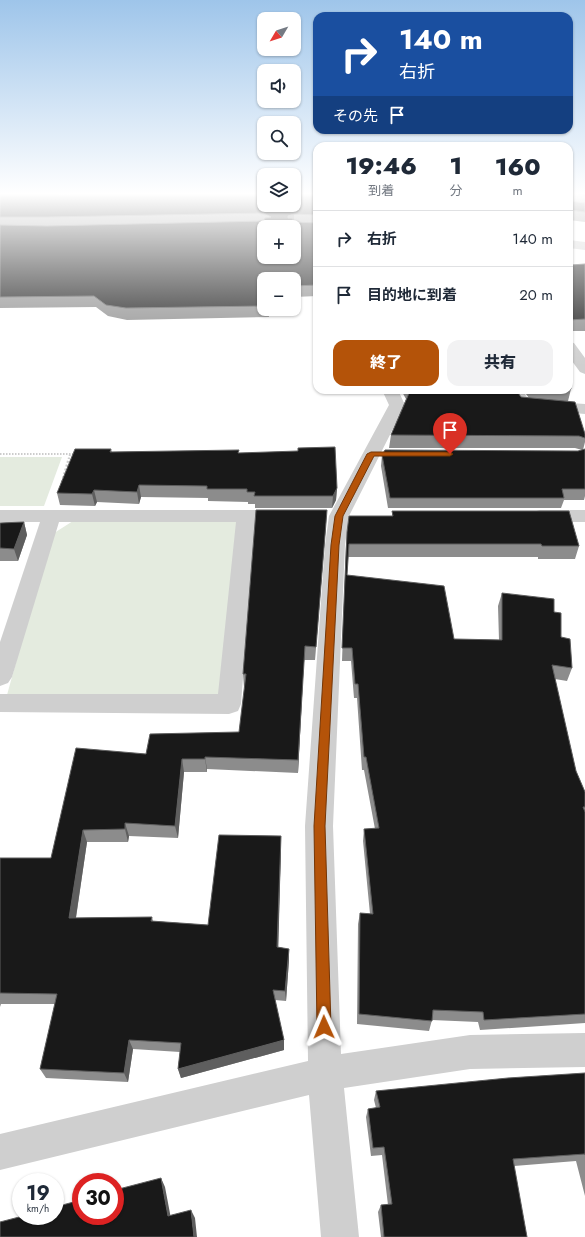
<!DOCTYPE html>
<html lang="ja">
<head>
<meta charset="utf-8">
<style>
  body { margin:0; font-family:Jost,"Noto Sans JP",sans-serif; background:#f2f2f3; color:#1f2937; height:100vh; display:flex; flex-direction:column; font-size:15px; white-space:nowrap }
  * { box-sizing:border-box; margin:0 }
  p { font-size:13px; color:#747a83 }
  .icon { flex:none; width:22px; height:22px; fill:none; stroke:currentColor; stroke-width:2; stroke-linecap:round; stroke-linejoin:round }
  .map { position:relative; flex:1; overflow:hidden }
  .drawer { position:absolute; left:313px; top:142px; width:260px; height:252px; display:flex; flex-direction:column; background:#fff; border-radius:12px; box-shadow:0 1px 3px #0004 }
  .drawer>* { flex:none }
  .guide { position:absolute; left:313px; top:12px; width:260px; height:122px; border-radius:12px; box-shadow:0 1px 3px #0004; background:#1a4fa0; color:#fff; overflow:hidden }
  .needle { width:26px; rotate:231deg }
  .buttons { position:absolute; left:257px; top:12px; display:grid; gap:8px }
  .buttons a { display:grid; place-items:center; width:44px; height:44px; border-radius:8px; background:#fff; box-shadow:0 1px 3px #0004; font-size:20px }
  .speed { position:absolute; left:12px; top:1173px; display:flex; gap:8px; font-size:20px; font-weight:700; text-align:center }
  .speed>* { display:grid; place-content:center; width:52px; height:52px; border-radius:50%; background:#fff; box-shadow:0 1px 3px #0004; line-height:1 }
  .speed small { font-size:10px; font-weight:400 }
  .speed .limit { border:6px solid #d22; background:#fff; color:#111 }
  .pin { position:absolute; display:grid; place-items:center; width:34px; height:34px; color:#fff; margin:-41px -17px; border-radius:50% 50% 50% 0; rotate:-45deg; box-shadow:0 0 4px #0007 }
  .pin .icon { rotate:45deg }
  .me { position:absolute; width:44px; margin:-22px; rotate:359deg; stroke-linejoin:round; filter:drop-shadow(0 0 3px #0008) }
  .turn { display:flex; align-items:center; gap:14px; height:84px; padding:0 20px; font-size:18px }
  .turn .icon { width:52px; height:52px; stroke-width:2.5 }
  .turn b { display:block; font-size:28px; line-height:34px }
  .then { display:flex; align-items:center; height:38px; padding:0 20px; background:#0003; gap:8px; font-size:15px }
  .eta { display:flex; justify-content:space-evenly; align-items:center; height:68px; text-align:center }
  .eta b { font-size:24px; font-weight:800; line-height:28px }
  .primary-button { display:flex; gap:8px; margin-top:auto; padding:8px 20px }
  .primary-button a { flex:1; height:46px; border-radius:12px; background:#b45309; color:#fff; font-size:16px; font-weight:800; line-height:46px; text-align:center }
  .primary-button a+a { background:#f2f2f3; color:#1f2937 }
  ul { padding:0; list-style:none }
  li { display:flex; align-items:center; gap:12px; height:56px; padding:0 20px; border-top:1px solid #e0e1e3 }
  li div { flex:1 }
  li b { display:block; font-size:15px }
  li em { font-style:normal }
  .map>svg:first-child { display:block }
</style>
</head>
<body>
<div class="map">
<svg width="585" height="1237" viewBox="0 0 585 1237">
  <rect width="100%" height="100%" fill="#fff"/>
  <path fill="#e4ebdf" d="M0,457H62L44,506H0Z
    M73,521L238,522L222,694L7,695L51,535Z"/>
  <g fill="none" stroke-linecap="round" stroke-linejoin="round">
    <path stroke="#ccc" stroke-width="2" stroke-dasharray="1.5 1.5" stroke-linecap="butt" d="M0,454H74
      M69,459L70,454"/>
    <path stroke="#ccc" stroke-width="2.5" stroke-dasharray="2 2" stroke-linecap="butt" d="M62,482L69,458"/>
    <path fill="#cfcfcf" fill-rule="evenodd" d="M382,390H398L405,405L349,516L345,545L333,826L341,1054L470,1035L585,1033V1067L470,1069L344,1088L359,1237H321L309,1095L0,1170V1134L308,1061L305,826L325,545L329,516L389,405Z
      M506,390H522L529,400L585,404V414L518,408Z
      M0,510H286L293,512L296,516L293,520L286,522H255L241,704L238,711L229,714L0,712V694H218L236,522H59L12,677L8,683L0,686V642L40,522H0Z
      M540,510H585V522H540L533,520L530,516L533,512Z"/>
    <path fill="#cfcfcf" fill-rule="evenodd" d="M569,240L585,242V250L569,248Z
      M569,342L574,343L585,358V374L580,372L569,357Z"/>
  </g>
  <path fill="#8c8c8c" d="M0,193H317V296L294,297V279H264V309H268L269,317L127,320L108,316L96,307L0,308Z
    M569,193H585V222L569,220Z
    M569,263L571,265L585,264V331H569Z
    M569,382L571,389L568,401L585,434V442L583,450L585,449V496L584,500H564L561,508H388L381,466L382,455L578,451L582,450L575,448H389L391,435L406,399L401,390H516L521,397L529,398L523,390H569Z
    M111,449L112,452L239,453L337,488L336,500L332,508H255V504H248V502L208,501V498L141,497L139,504L97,502L95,506L60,505L57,493Z
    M392,511L579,546L575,559H538V557H348L347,575L454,639L499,640L498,606L502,593L554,612L561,637L572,668L567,681L555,679L576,771L585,792V1023L480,1030L478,1022L432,1020L429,1031L357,1024L358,924L360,913L370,914L363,841L364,829H375L364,770H362L357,698H354L351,661H342L346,545L392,516Z
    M24,522L27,535L18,561H0V523Z
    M326,524L315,660H304L298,773L207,769V772H184L178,838L129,836L128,842H87L76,918L152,917L153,921L208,925L281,836V849L278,947L289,949V960L286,1001L275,1000L284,1040V1050L181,1078L178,1069L180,1052L133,1049L128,1082L46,1078L40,1069L55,1004H1L0,1007V858H51L146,754L239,732L245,688H244L243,674Z
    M585,1073V1196L576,1161L514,1166L527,1237H381L378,1212L381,1205H388L382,1155L371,1156L366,1117L368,1109L376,1108L374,1100L376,1091Z"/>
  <path fill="#5e5e5e" d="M65,193H96L65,196Z
    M294,214V224L288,227V216Z
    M139,485L141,497L139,504L137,492Z
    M337,488L336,500L332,508L333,496Z
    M94,490L97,502L95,506L92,494Z
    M327,510L326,524L315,660L316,647Z
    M24,522L27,535L18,561L14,549Z
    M305,646L304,660L298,773V760Z
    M205,757L207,769V772L205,759Z
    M182,759L184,772L178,838L175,826Z
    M125,823L129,836L128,842L125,829Z
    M83,830L87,842L74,930L69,918Z
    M281,836V849L278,958L277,947Z
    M289,949V960L286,1001L285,991Z
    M129,1040L133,1049L128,1082L124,1073Z
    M284,1040V1050L181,1078L178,1069Z
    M161,1178L165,1187L172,1224L168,1216Z
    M191,1210L195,1218L197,1237H194Z"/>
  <path fill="#191919" stroke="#5e5e5e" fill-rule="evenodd" d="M0,193H46L63,195L88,193H264V205H294V193H317V215L294,214L288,216V218H292L294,222L317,223V285L294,286V279H264V287H262L264,294V306L126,308L106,305L94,296L0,297V225L47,226L264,221L265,218L271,217L264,213L47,217H0ZM264,227H294V257H264Z
    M569,193H571L570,194V201L585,203V212L569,210Z
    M572,193H585V196Z
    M569,263L571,265L585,264V319L569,320Z
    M569,382L571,389H569Z
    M409,390H516L521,397L575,402L585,434V438L579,436L391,435L410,391Z
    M335,447L337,488L333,496H254L255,492H247V489H207V486L139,485L137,492L94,490L92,494L57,493L75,449H111L110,452L239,450L238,453L298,451V448Z
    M585,449V489H562L564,498H390L382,455L385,450L578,451Z
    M256,510H327L316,647L305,646L298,760L205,757V759H182L175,826L125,823V829L83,830L69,918L152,917L151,921L208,925L219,835L281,836L277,947L289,949L285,991L273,990L284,1040L178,1069L181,1043L129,1040L124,1073L40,1069L57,994L0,993V858H51L76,748L146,754L150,734L239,732L246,674H243Z
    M392,511H569L579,546H542L541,544H349L347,575L444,586L454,639L502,640V593L554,599V612L561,613V637L570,639L572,668L552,665L576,771L585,792V807H583L585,812V1014L484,1020L483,1012L433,1010L432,1021L359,1014L360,913L373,914L364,829L379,828L366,757H364L358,684H355L352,648H342L347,532L349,516H393Z
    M24,522L14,549L0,548V523Z
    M585,1073V1155V1154L513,1159L527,1237H384L381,1205L392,1204L384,1147L373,1148L368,1109L380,1107L376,1091L508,1078Z
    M161,1178L168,1216L191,1210L194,1237H0V1222L23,1216H55V1207L81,1200V1216H115V1190Z"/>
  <linearGradient id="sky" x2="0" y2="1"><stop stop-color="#9ec5ea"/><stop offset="0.53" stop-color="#fff"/><stop offset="1" stop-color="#fff" stop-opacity="0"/></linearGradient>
  <rect width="585" height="366" fill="url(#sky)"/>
  <path fill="#b45309" stroke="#753606" d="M371,452H450L453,454L450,456H374L343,516L339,545L325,826L331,1027L329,1032L324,1034L319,1032L317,1027L314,826L331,545L335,516L367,454Z"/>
</svg>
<div class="buttons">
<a><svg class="needle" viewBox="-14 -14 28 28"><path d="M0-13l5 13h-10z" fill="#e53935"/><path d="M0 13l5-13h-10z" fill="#747a83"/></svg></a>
<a><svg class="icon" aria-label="sound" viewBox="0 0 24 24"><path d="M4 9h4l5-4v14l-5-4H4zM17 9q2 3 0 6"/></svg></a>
<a><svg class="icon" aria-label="search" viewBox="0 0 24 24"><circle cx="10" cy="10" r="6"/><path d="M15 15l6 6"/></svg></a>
<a><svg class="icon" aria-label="layers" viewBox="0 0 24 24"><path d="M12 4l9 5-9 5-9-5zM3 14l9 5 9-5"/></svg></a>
<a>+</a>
<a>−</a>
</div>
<div class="speed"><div>19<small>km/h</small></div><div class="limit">30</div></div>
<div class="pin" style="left:450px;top:454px;background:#d93025"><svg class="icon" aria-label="arrive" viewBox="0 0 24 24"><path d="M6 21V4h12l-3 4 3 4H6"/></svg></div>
<svg class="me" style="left:324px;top:1027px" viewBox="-20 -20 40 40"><path d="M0-17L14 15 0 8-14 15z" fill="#b45309" stroke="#fff" stroke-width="4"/></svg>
<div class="guide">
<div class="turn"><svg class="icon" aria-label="right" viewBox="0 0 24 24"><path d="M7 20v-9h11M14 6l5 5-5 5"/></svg><div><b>140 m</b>右折</div></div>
<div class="then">その先<svg class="icon" aria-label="arrive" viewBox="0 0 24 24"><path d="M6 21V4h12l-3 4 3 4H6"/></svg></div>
</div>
<section class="drawer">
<div class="eta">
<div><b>19:46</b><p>到着</p></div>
<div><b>1</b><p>分</p></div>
<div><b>160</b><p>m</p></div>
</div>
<ul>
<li><svg class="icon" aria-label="right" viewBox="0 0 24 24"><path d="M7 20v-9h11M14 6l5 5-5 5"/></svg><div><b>右折</b></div><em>140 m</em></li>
<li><svg class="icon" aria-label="arrive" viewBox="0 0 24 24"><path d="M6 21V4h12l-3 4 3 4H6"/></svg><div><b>目的地に到着</b></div><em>20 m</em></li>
</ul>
<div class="primary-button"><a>終了</a><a>共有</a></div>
</section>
</div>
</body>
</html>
